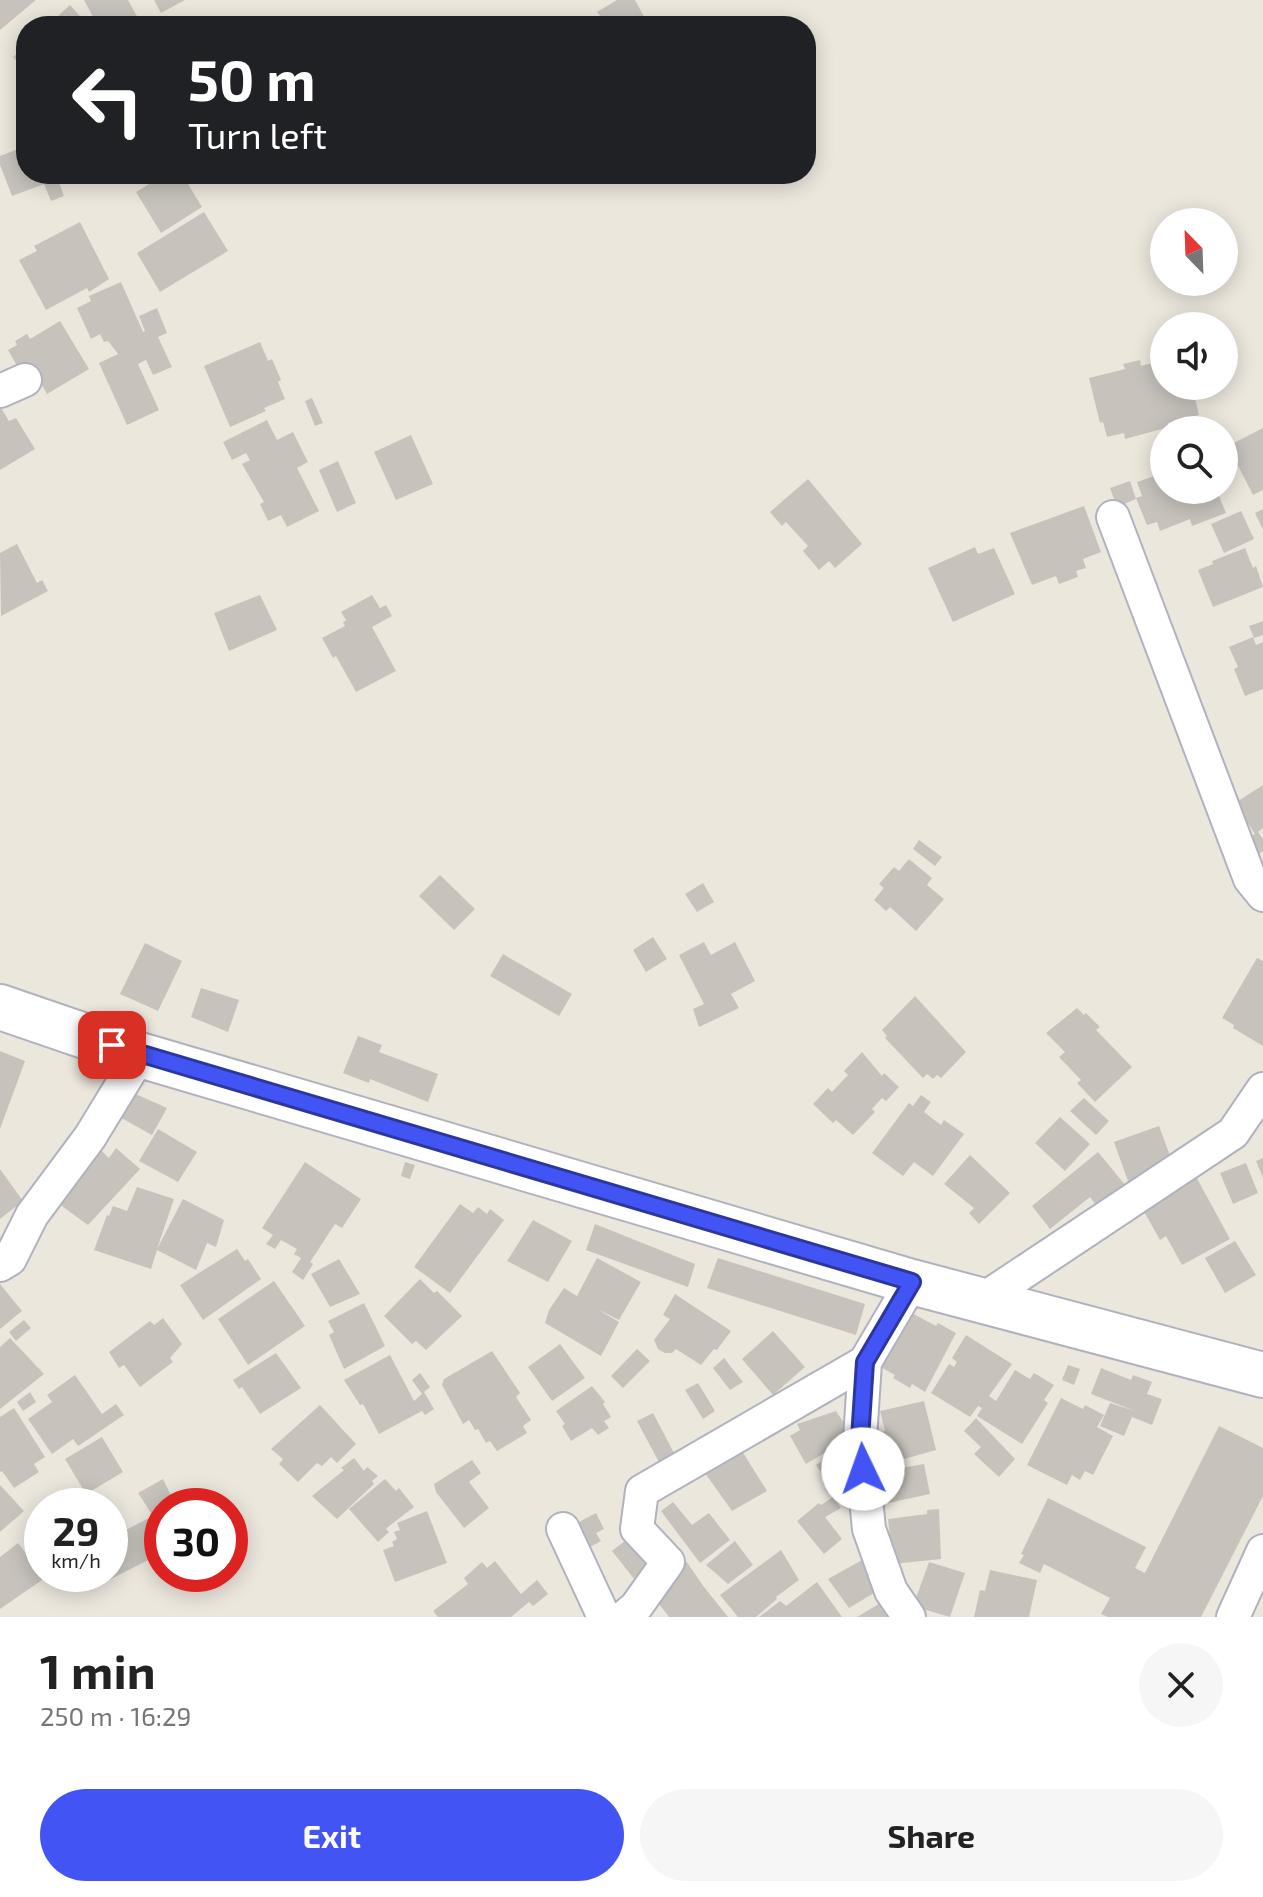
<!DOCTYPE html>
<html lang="en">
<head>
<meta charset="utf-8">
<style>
  body { margin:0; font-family:"Exo 2",sans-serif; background:#f6f6f6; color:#222; height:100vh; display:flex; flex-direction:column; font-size:30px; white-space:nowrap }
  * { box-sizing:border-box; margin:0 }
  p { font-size:26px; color:#767676 }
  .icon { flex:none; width:44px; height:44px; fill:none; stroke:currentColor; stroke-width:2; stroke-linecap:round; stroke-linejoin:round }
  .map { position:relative; height:1617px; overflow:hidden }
  .drawer { display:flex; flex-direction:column; background:#fff; flex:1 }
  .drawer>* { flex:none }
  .guide { position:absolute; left:16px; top:16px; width:800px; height:168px; border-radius:32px; box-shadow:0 4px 20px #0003; background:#202124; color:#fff; overflow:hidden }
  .needle { width:52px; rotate:337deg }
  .controls { position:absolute; left:1150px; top:208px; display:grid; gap:16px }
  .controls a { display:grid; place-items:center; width:88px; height:88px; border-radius:50%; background:#fff; box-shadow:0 4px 20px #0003; font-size:40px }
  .speed { position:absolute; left:24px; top:1488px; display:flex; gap:16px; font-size:40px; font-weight:700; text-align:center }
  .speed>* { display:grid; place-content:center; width:104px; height:104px; border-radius:50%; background:#fff; box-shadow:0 4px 20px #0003; line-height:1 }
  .speed small { font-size:20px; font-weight:400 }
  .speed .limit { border:12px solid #d22; background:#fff; color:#111 }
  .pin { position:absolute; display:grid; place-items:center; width:68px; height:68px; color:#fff; margin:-34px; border-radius:16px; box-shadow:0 4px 12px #0006 }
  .me { position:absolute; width:88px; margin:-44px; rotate:357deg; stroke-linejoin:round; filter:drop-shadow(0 0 6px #0008) }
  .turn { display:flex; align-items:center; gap:28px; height:168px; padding:0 40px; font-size:36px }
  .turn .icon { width:104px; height:104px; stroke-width:2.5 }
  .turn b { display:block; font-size:56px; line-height:68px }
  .round { display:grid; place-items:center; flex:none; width:84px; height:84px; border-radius:42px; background:#f6f6f6 }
  .headline { display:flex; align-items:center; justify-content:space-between; height:136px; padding:0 40px }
  h1 { font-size:48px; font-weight:700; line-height:60px }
  .cta { display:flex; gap:16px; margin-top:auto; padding:16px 40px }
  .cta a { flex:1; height:92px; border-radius:48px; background:#4255f4; color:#fff; font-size:32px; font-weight:700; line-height:92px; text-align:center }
  .cta a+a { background:#f6f6f6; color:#222 }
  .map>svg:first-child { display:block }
</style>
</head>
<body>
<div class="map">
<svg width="1263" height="1617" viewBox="0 0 1263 1617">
  <rect width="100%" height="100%" fill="#ece7dd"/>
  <path fill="#c7c3bc" d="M0,0H36L0,30Z
    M84,0H128L138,18L125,26H98Z
    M154,0H185L161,13Z
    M617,0H635L649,26H608L597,12Z
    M70,5L89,26H47Z
    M26,45V71L13,57Z
    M26,146V174H56L64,196L51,201L44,184L12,196L0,165V156Z
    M166,174H182L202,207L161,233L136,192Z
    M204,212L228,251L160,292L137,253Z
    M80,222L109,279L89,292L87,288L46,310L19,260L37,251L34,246Z
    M121,282L143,332L145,331L139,316L157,308L167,333L158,337L172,367L153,375L146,360L138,364L159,410L127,425L99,363L118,354L108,341L104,342L100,334L91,339L77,308L91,301L89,296Z
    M60,321L89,369L47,394L39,380L29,387L8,350L17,345L15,341L27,334L30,339Z
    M260,342L268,361L272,359L281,380L278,382L285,399L264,408L266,411L230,427L204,366Z
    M1164,355V386H1192L1199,415L1168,423L1169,427L1125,439L1124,433L1107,437L1103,422L1100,423L1089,378L1125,369L1123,364L1140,360L1141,366L1159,361L1158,357Z
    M312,398L323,423L315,426L305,401Z
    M0,406L9,421L16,418L35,449L0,470Z
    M267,420L277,440L293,432L308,462L297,468L319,511L287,527L281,515L268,521L260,504L264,502L242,464L250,460L246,453L232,460L223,442Z
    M1263,428V490L1253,495L1228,446Z
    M411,435L433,484L396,500L374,452Z
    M338,461L356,503L337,512L319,470Z
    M1160,474L1164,480V490L1217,491L1226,513L1192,526L1190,519L1160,531L1157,522L1147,525L1136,498L1142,496L1137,482Z
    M808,479L862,544L835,568L829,561L819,570L803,551L808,546L786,522L782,526L770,512Z
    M1130,481L1136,499L1117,507L1110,488Z
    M1084,506L1101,552L1083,559L1086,568L1076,571L1078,577L1059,584L1056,576L1032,585L1010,533Z
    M1263,509V530L1255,513Z
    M1241,511L1254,539L1224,553L1211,524Z
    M17,544L37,583L42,580L48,591L1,616L0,553Z
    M975,547L978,554L994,548L1015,594L953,622L928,568Z
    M1245,548L1253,568L1256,566L1263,587L1213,607L1198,570L1213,564L1212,561Z
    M260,595L277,630L229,651L214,613Z
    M372,595L380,608L386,605L392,616L372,627L396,671L356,692L336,656L333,658L322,638L345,626L343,622L346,620L341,612Z
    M1263,621V635L1254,638L1249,626Z
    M1253,637L1256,645L1263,642V689L1245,696L1234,669L1238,667L1229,647Z
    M1263,785V828L1258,832L1263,839V851L1252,859L1241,843L1255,834L1235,803Z
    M919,840L942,857L935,866L913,849Z
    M909,859L932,878L927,885L944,899L916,931L890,907L886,911L874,900L884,888L879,884L894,867L899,871Z
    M440,875L475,909L454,930L419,896Z
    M703,883L714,902L697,912L685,894Z
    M653,937L667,959L646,972L633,950Z
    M704,942L711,955L735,942L755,981L731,994L739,1008L699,1027L693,1009L704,1004L679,955Z
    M145,943L182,961L158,1011L120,994Z
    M503,954L572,994L559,1016L490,976Z
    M1257,958L1263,961V1046L1233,1028L1234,1025L1222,1018Z
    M201,988L239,1000L228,1032L191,1017Z
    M915,996L966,1052L941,1078L937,1075L933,1079L927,1074L923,1078L885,1038L887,1036L882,1030Z
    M1077,1008L1084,1015L1086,1013L1100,1027L1096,1030L1132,1067L1095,1102L1077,1083L1081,1080L1059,1057L1065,1052L1046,1033Z
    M358,1036L382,1045L379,1052L438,1074L428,1102L370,1079L369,1083L343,1073Z
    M0,1051L25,1061L0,1129Z
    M862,1052L882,1076L884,1073L899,1087L886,1101L882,1098L872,1109L875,1112L853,1135L836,1120L833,1123L813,1104L828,1088L832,1092L848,1075L844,1071Z
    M129,1091L167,1108L152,1135L116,1115Z
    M921,1095L931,1102L924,1112L941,1125L944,1120L964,1134L933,1176L914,1162L903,1176L872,1153L909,1103L913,1106Z
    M1084,1098L1109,1121L1096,1135L1070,1111Z
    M1060,1117L1090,1144L1065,1171L1035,1143Z
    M1159,1126L1172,1161L1149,1169L1150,1174L1128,1181L1114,1142Z
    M158,1129L197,1152L178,1182L139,1161Z
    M116,1148L140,1169L88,1225L55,1201L100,1149L109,1158Z
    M1098,1152L1131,1192L1103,1214L1090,1197L1050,1229L1032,1206Z
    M970,1155L1010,1193L979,1224L969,1213L974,1208L944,1184Z
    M1263,1158V1178L1256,1161Z
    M305,1162L361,1199L342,1228L335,1224L310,1262L313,1264L303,1280L292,1272L301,1258L294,1254L297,1249L281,1240L275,1249L266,1244L273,1235L262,1228Z
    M405,1162L415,1165L410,1179L401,1176Z
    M1246,1163L1258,1193L1233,1204L1220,1173Z
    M0,1169L23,1201L0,1219Z
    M1193,1171L1230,1239L1182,1265L1166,1236L1160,1240L1138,1201Z
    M137,1187L174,1199L157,1249L183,1199L224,1220L216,1247L207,1243L196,1270L157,1250L151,1269L94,1250L107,1215L109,1216L113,1206L127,1211Z
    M460,1204L473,1213L478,1207L487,1214L490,1209L504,1220L450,1293L414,1267Z
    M533,1220L572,1241L548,1282L507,1261Z
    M595,1224L695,1264L688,1287L586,1250Z
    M1235,1241L1256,1275L1225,1293L1205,1258Z
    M237,1249L245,1261L248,1259L261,1279L203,1320L180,1285Z
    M597,1258L641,1282L619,1320L597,1309L619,1322L601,1356L545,1323L549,1310L564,1288L577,1296Z
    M718,1258L865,1304L856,1335L707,1288Z
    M339,1259L360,1294L330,1307L311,1274Z
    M420,1279L434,1293L437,1291L462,1316L426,1350L416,1341L412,1344L384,1316Z
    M274,1281L305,1326L248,1365L218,1319Z
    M0,1284L22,1311L0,1329Z
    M675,1294L731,1331L717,1350L714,1349L701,1365L676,1349L672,1353H665L658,1349L654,1340L670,1319L663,1315Z
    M364,1303L385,1346L344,1369L329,1335L334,1332L328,1321Z
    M910,1312L936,1326L938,1323L956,1333L925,1392L912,1384L910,1388L893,1378L895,1375L877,1365Z
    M163,1318L182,1344L170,1358L173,1362L140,1387L124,1365L119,1368L109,1352L150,1321L154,1325Z
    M24,1320L31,1328L16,1341L9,1332Z
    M773,1331L805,1367L773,1395L742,1359Z
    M966,1335L1012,1364L989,1396L996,1401L1015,1370L1030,1379L1034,1373L1054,1385L1044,1400L1048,1403L1022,1444L977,1416L982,1408L978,1406L970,1417L931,1393L949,1364L954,1367L957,1362L952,1358Z
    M10,1338L44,1374L0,1409V1347Z
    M560,1344L585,1378L552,1401L528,1367Z
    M637,1349L650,1361L623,1388L611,1376Z
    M492,1351L520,1393L516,1397L531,1420L523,1426L527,1433L497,1451L490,1441L486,1443L478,1429L475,1430L469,1420L463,1424L442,1385L444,1379Z
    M276,1353L301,1388L260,1414L242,1387L239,1389L233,1380Z
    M390,1355L414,1401L422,1394L412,1380L420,1373L430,1387L424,1392L434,1409L425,1415L422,1411L379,1434L363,1404L360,1405L344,1380Z
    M724,1358L743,1382L730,1390L713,1368Z
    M1068,1365L1080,1369L1074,1385L1062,1380Z
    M1101,1368L1131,1380L1133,1375L1152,1382L1147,1394L1162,1399L1152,1425L1132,1417L1124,1436L1100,1426L1110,1403L1135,1411L1091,1394Z
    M75,1375L102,1414L116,1404L124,1415L78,1446L73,1439L52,1454L28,1419L52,1402L47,1395Z
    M698,1383L715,1411L703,1419L685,1390Z
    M592,1386L605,1402L603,1404L611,1417L604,1421L609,1428L598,1435L592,1428L571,1441L562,1426L565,1424L556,1411Z
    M30,1392L36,1402L23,1411L17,1402Z
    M1061,1398L1083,1409L1085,1405L1104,1415L1097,1427L1113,1436L1093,1475L1085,1471L1080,1480L1072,1475L1067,1485L1027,1465Z
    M924,1401L936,1450L876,1467L870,1435L885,1431L880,1411Z
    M320,1405L356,1444L337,1463L331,1457L322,1466L317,1463L298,1482L279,1464L283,1459L271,1449Z
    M14,1408L45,1457L34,1464L39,1472L14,1488L2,1471L0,1472V1417Z
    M836,1411L854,1438L828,1454L826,1452L806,1464L790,1436L800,1430L797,1424Z
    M653,1413L675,1455L660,1464L637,1421Z
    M976,1418L1015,1459L999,1477L974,1454L981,1447L964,1431Z
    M1219,1426L1263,1448V1496L1201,1617H1108L1101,1614L1110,1598L1044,1564L1040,1573L1019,1563L1024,1555L1021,1554L1048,1498L1146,1547L1135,1568L1145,1573Z
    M102,1437L123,1472L86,1494L65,1459Z
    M841,1449L856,1470L858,1493L845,1502L835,1485L832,1487L816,1465Z
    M742,1451L767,1491L732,1511L705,1473Z
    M354,1458L364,1471L367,1467L378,1476L372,1481L374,1484L337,1519L312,1496L344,1470L341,1468Z
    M472,1460L481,1473L469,1482L489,1508L464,1528L436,1492L434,1484Z
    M924,1464L930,1494L888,1503L880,1472Z
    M163,1479L176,1506H162V1553L109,1580L106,1574H110V1538L153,1516L138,1493Z
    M385,1479L396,1491L399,1488L414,1507L388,1527L386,1529L389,1532L378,1542L349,1509Z
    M0,1485L24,1511L0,1532Z
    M833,1497L841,1508L825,1517L842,1539L824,1554L797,1521L819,1503L821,1505Z
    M673,1502L692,1525L709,1513L730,1540L700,1563L661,1511Z
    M939,1509L941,1559L893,1564L888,1519L927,1514V1510Z
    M427,1511L447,1563L395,1582L383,1550L394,1546L392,1542L397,1539L394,1532L400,1530L397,1523Z
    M596,1513L604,1529L596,1533L601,1541L590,1547L573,1525Z
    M42,1516V1546L30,1522Z
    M635,1533L661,1564L635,1580L612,1551Z
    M735,1541L753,1565L728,1584L706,1565Z
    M18,1543L45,1578L0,1609V1557Z
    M781,1550L799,1580L776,1597L777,1599L756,1617H738L720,1595Z
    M862,1560L879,1590L849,1608L828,1579Z
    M495,1561L521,1594L537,1580L548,1594L533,1606L529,1602L511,1617H438L433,1611L468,1584L464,1578L482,1562L487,1568Z
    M686,1561L704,1587L728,1617H669L656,1600L664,1580Z
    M929,1562L965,1573L950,1617L913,1606Z
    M990,1570L1037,1580L1029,1617H974L980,1590L985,1591Z
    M817,1582L842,1617H759L780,1601L786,1606Z
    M882,1602L891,1617H857Z"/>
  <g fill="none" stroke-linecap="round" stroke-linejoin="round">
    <defs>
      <path id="minor" d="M0,391L25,380
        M1113,517L1250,879L1263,895
        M0,1265L10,1259L32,1215L90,1137L140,1055
        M982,1300L1233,1133L1263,1089
        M563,1529L604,1617
        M624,1617L636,1607L668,1562L637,1529L642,1491L865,1362
        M909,1617L891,1591L869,1529L860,1439L865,1362L912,1282
        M1233,1617L1263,1551"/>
      <path id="secondary" d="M0,1007L140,1055L912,1282L1263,1375"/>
    </defs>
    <use href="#minor" stroke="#b0b2be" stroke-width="36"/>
    <use href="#secondary" stroke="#b0b2be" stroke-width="48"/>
    <use href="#minor" stroke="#fff" stroke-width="32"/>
    <use href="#secondary" stroke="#fff" stroke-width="44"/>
  </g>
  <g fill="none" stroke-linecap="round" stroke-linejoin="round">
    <defs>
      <path id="route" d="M112,1045L912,1282L865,1362L860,1439L863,1469"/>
    </defs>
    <use href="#route" stroke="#2b379f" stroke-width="20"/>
    <use href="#route" stroke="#4255f4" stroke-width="14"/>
  </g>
</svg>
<div class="controls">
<a><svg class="needle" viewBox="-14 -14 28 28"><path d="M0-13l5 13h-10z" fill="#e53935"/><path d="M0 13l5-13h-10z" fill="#767676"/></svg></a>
<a><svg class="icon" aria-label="sound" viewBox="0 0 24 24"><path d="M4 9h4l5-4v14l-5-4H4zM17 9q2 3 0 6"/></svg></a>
<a><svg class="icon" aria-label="search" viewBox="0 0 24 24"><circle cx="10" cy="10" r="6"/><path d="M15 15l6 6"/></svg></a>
</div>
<div class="speed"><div>29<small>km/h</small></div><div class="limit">30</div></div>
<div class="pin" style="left:112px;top:1045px;background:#d93025"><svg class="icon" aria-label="arrive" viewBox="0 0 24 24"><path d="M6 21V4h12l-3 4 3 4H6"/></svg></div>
<svg class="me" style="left:863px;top:1469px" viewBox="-20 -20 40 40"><circle r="19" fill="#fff"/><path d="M0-13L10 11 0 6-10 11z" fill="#4255f4"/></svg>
<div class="guide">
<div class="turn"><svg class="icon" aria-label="left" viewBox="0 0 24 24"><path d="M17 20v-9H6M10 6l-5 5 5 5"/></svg><div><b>50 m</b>Turn left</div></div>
</div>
</div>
<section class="drawer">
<div class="headline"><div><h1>1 min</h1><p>250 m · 16:29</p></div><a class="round"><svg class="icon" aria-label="close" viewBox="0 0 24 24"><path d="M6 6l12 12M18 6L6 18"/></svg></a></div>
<div class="cta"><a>Exit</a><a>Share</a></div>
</section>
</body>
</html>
